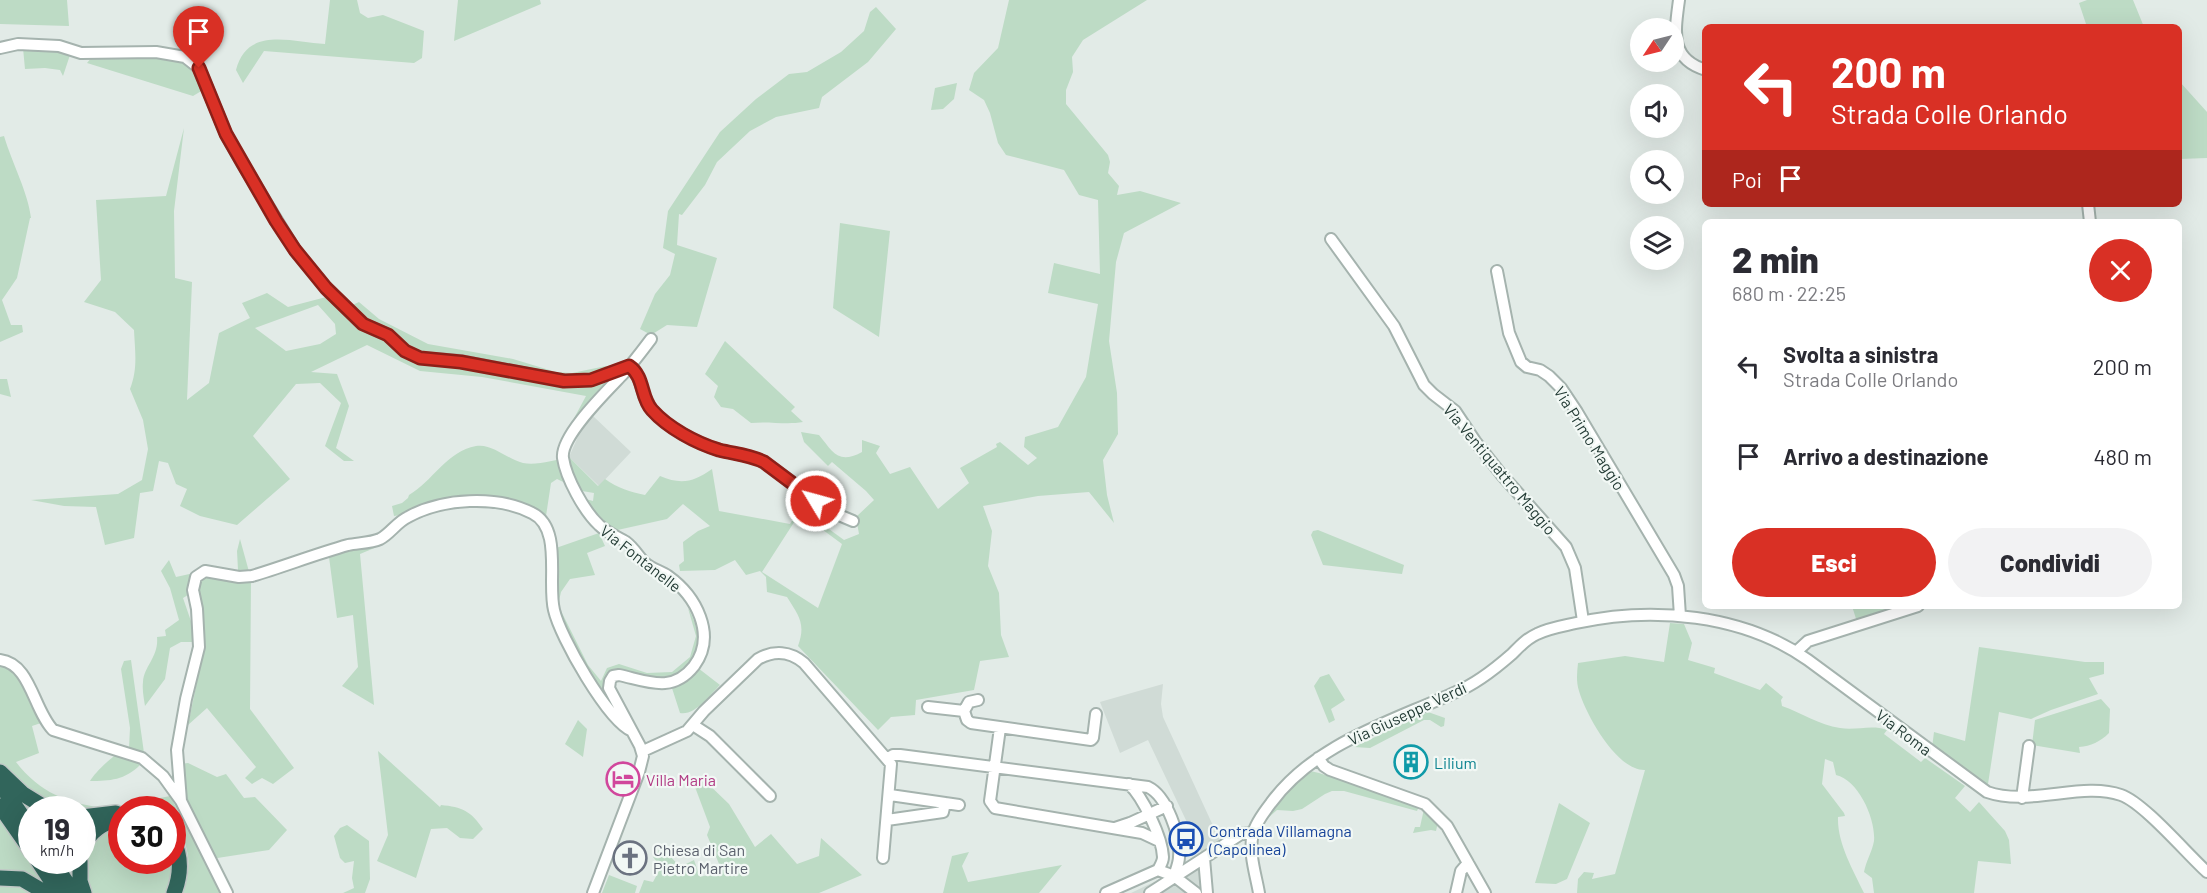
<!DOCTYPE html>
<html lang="it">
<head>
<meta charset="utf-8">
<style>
  body { margin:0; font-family:Barlow,sans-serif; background:#f2f2f3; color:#2b2b33; height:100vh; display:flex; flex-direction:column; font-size:22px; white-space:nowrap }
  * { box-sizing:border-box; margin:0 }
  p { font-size:20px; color:#7c7c81 }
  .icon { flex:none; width:33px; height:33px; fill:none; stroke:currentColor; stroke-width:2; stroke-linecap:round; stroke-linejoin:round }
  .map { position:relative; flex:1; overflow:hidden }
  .side { position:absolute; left:1702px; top:219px; width:480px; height:390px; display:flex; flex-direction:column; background:#fff; border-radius:9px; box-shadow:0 6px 24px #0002 }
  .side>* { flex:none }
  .banner { position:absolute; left:1702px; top:24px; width:480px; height:183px; border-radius:9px; box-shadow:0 6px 24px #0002; background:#d93025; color:#fff; overflow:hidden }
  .needle { width:39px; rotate:235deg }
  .fabs { position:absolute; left:1630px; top:18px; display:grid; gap:12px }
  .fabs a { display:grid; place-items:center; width:54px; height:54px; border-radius:50%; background:#fff; box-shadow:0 6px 24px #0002; font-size:30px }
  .speed { position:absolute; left:18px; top:796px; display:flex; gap:12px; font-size:30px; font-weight:700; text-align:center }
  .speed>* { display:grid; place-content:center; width:78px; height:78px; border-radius:50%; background:#fff; box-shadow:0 6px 24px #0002; line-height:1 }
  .speed small { font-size:15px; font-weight:400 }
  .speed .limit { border:9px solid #d22; background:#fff; color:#111 }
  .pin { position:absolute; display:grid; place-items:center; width:51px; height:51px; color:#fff; margin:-62px -26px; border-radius:50% 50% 50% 0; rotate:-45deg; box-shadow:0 0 6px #0007 }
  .pin .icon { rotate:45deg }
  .me { position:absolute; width:66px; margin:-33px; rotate:307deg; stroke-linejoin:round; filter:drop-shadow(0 0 4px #0008) }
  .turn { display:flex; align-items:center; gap:21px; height:126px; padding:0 30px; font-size:27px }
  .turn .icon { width:78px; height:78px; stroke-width:2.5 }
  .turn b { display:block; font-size:42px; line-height:51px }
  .then { display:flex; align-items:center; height:57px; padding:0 30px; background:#0003; gap:12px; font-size:22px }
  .round { display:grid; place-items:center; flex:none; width:63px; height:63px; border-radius:32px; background:#f2f2f3 }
  .summary { display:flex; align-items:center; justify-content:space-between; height:102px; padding:0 30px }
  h1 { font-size:36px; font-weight:800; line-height:45px }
  .cta { display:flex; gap:12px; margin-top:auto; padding:12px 30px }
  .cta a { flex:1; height:69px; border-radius:36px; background:#d93025; color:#fff; font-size:24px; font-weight:800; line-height:69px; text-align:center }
  .cta a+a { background:#f2f2f3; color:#2b2b33 }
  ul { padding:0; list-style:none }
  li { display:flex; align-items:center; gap:18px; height:90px; padding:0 30px }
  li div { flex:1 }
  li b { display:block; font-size:22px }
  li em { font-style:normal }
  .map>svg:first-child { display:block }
</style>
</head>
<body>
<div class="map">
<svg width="2207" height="893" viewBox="0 0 2207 893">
  <rect width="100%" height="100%" fill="#e2ebe7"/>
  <path fill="#d0dbd6" d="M593,416L631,452L599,486L569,457L580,432Z
    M1163,684L1161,704L1163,717L1221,843L1209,851L1212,893H1131L1156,881L1202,854L1148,740L1120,753L1100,702Z"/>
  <path fill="#bddbc5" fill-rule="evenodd" d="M0,0H67L69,26L0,24Z
    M330,0H357L360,13L368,18L383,15L424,31L422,58L414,63L264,51L243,83L236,70C247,26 291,42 325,44Z
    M458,0H540L541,4L454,41Z
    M1009,0H1147L1083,40L1072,57L1073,72L1066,90V104L1108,155L1110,162L1108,173L1119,186L1117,195L1140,191L1181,203L1124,233L1116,262L1109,341L1117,393L1118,434L1103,460L1107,495L1114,523L1089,492L1038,496L983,506L992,531L988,566L999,593L1001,635L1009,657L980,661L974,690L916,700L915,715L891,717L878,730L798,646C806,624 799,616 787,597L767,592L766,577L760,571L746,575L735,560L715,570L680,571L679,565L684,561L683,542L698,531L710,526L683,504L667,519L613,531L603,525L582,498L593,501L594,493L582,491L557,479L551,483L546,516L508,501L440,499L418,506L401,515L394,516L392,506L402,503L408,498L409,495C432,482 447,451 476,446C492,443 507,459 523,463C536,466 555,460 569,457L598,486L605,479C618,488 630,492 645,495L660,476C681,485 694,482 712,469L719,511L790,524L800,508L844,540L859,534L856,517L874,500L866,491L832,462L828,466L804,442L801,432L819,435C833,452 838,465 862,452V440L880,446L876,453L890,474L910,467L938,509L969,483L960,468L997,447L996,444L1000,442L1028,465L1037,458L1024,447L1025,437L1058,427L1086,377L1098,304L1048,293L1054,263L1100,274L1098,200L1079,195L1064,170L1006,155L998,143L990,113L984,100L969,90L974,73L998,48ZM800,513L842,544L818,608L762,572Z
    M2087,0H2133L2144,27H2087L2079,3Z
    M876,7L896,29L868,62L822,97L819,108L776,117L750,131L717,162L705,185L682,215L679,214L677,245L717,258L697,327L667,325L651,335L640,329L655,294L670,275L675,254L663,248L668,211L720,132L756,99L789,74L807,72L841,52L864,31L870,12Z
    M23,48L57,51L70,55L63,76L60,70L45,68L25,69Z
    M92,57C118,57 180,49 197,72C200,77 201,85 203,90L193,96L87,63Z
    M2180,82L2207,112V158L2180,159Z
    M957,83L954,99L943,109L931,110L935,88Z
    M184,128L174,211L175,278L192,282L187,400L209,383L219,333L250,318L242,303L267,293L288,307L330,296L430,363L578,386L605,382V387L565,435L586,396L482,377L420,371L367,345L311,372L337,374L349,406L336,448L354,461H344L325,446L341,403L320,383L296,384L253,436L290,479L237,525L200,516L180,506L187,489L176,484L168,463L159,461L153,491L140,493L134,538L105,545L96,507L64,506L31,500L118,494L142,480L148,449L143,420L130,389C138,369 135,352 134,330L115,312L84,302L101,280L96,200L166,196ZM318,305L335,324L336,334L320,344L286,351L255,328Z
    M4,136C12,163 28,192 31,218H30L17,278L2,300L11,325H22L23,332L0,342V137Z
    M840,223L890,231L879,337L833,308Z
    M359,302L379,319L428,344L513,359L556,372L572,373L606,366L608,368L607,371L579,378L423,352L413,349L369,323L348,307Z
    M725,341L795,407L791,411L803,422C786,425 769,421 751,423L733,409L721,407L714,397L718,386L705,374Z
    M0,379H7L11,397L0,394Z
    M1318,530L1404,565L1402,574L1323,565L1311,535L1313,531Z
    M599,533L605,546L587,553L595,575L570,579L561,592L558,605L588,665L601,681L607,668L619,664L647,673L672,672L690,657L696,636L688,608C704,636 701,663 670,679L608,677L604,682L605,688L622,719L587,672L560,621L555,578L556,548Z
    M240,539L251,579L250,709L294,768L273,784L262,778L252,784L245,778L256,767L207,708L188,725L202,658L205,633L199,631L192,602L188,595L183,598L193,627L196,642H181L170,648L165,679L145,706C144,699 142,690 143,682C144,666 159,657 157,637L166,636L165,630L179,620L170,588L161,571L169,560L176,577L194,573L238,570L237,551Z
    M378,542L384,544L360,554L374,705L342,686L358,667L353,615L337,618L329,557L292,566L335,551Z
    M1852,606H1911L1857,622Z
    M1670,623L1684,624L1692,643L1688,660L1715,668L1714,673L1760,690L1766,683L1783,697L1781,700L1782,706C1802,713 1819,725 1840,728C1856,731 1871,724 1887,730L1884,734L1921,762L1925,758L1965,786L1955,798L1970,812L1979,802L2005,831L2009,840L2011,864L1978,861L1974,893H1874L1872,878L1864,872C1866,861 1872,852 1874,841C1876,820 1859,780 1836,775L1833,762L1825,759L1822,784L1844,813L1845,816L1838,817C1837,843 1853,870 1864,893H1577L1578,879L1584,872L1594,873L1592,879L1615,874L1645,770C1617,771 1586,715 1579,691C1576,682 1577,672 1578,663L1625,656L1664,662Z
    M1979,647L2085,662H2104V674L2089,678L2098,694L2051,710L2031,719L1999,712L1988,784L1981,782L1932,748L1934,732L1965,741Z
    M131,660L145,760L135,756L140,765C125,780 110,781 90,781C95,772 119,749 129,748L130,728L121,669L124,661Z
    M0,662L18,670L44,722L32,726L39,753L16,762C39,792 68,804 105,808C79,810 64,812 40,800L0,765Z
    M698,668L720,685C710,695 695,716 680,713L671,685Z
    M1329,674L1345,700L1331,709L1335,720L1329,723L1314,686L1320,677Z
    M2101,699L2110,709L2109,733C2100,742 2091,746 2079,747L2080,753L2032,745L2035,720Z
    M1428,712L1445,718L1444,726L1441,727L1430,720H1424L1370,748L1354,747Z
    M578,720L587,729L583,757L565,744Z
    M378,751L440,807L441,805C462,807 471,811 483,829L473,839L460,838L447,828L431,829L416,878L377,861L388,835Z
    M188,763L217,777L226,774L244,798L255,797L287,830L269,850L211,859L184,804L180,764Z
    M1306,770L1319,773L1419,806L1417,811L1344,791H1332L1325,794L1302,809L1293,811L1277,810L1268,818L1266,813Z
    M703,779L729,804L755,847L771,834L797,864L819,856L821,838L862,875L819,893H639L644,880L653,882L661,867L653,857L659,850L670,856L680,867L694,860L700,877L722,871L707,835L710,827L695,787Z
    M170,796L222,893H183C189,876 191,858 184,841C177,826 173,828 172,810L116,807Z
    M1559,803L1590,823L1567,879L1556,884L1535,883Z
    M1424,809L1438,822L1436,831L1431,830L1413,833L1415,827H1420Z
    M0,817L49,888L0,873Z
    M121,820L122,861H172V873L166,893H87L84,856L90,840Z
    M347,825L369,841L370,879L365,893H343L354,888L352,878L354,861L345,863L340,858L334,836L340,828Z
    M969,852L962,866L968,882L1062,865L1039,893H943L952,856Z
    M609,875L637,886L635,893H602Z
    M0,882H10L40,893H0Z"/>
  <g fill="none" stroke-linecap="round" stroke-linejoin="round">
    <defs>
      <path id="minor" d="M1679,0C1675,31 1669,59 1706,70
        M0,48L18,44L59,46L81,53L156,52L185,57L199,68L226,134L242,163L295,250L326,288L363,324L388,335L405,351L420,358L461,361L564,381L591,380L629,366
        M2088,204L2090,222
        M1331,239L1394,326L1424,385L1433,394L1455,411L1475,441L1501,474L1566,547L1575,568L1583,621
        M1497,271L1509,333L1521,362L1527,367L1540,370L1549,376L1561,388L1577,412L1674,575L1678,586L1680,616
        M629,366C644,377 640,397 652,410C668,428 696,443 719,450C735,454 750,455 764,462L834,513L853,521
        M1796,652L1808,641L1918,606
        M0,660C31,664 33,709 53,730L142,758L163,776L181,801L227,893
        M978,700L969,702L964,711L967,720L971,723L1091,740L1093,738L1096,714
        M928,707L964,711
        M693,725L710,736L770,796
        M1000,728L990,801L995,808L1142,833L1159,841
        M643,751L687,731L704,711L758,659C774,650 790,651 804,663L891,764L883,858
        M888,758L893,755H900L1148,787C1167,796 1181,837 1179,857C1179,863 1176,870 1174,876
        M1318,758L1324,766L1330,770L1425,804L1447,826L1485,893
        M1129,784C1143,797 1162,837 1163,857C1163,862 1160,866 1158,870
        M890,795L959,805
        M2022,798L2029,746
        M181,801L177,750L186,699L199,647L197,609L193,590L196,577L205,571L239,577L252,576C285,566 316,554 348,545C358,543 371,543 380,539C390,534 397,522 408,517C442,498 497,495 532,513C563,528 547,582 554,610C560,637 608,721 632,731
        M887,820L943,812L945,803
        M1115,828L1130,823L1167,806
        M1204,858L1207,893
        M593,893L639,772L643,756L640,746L609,688L610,681L613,676L619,675C647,681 672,694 694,666C717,635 696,596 668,576C661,571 651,569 645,563C638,556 634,548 626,542C618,537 607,533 599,525C584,511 566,478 563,458C560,436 608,390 623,374C633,363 642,351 651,339
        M1106,893L1158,870L1174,876L1196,893
        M1150,893L1241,834L1253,833
        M1259,893C1256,875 1248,852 1253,834C1255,824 1264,812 1271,803C1315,743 1391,722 1456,692C1476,684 1496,668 1512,654C1520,646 1526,639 1537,634C1549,628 1563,626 1576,623C1652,606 1743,614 1808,660L1987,792C2030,807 2082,781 2121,795C2144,803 2187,854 2207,872
        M1456,893L1461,871L1468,863"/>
      <path id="highway" d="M0,772L23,794L49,810
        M0,784L32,830
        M0,806L32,852
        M82,817L116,813
        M172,838C182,856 181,875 174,893
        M82,849C90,830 103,823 122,817
        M38,861L59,893
        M52,861L74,893
        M80,861V881L84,893
        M0,878L22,879L46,893"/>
    </defs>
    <use href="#minor" stroke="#a5b3ae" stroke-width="14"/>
    <use href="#highway" stroke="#c1c8c6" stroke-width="18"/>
    <use href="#minor" stroke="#fff" stroke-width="10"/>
    <use href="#highway" stroke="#31655b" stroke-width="15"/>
  </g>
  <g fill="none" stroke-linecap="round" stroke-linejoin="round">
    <defs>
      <path id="route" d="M199,68L226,134L276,221L295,250L326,288L363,324L388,335L405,351L420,358L461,362L564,381L591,380L629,366C645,377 640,397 652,410C668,428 696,443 719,450C735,454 750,455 764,462L816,501"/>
    </defs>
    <use href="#route" stroke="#8d1f18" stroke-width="15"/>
    <use href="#route" stroke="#d93025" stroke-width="10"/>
  </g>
  <defs>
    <symbol id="building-ring" viewBox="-11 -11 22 22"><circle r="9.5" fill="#f2f8f5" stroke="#0f9aa8" stroke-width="1.5"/><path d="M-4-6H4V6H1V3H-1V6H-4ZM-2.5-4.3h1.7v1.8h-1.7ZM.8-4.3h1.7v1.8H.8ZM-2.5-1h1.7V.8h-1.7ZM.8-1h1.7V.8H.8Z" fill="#0f9aa8"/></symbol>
    <symbol id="hotel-ring" viewBox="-11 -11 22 22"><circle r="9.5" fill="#f2f8f5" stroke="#d1479c" stroke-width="1.5"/><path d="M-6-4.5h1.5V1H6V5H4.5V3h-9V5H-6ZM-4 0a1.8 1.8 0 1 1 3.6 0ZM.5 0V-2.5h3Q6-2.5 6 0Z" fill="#d1479c"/></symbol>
    <symbol id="bus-ring" viewBox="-11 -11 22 22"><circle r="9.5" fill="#f2f8f5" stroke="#1a4fb4" stroke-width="1.5"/><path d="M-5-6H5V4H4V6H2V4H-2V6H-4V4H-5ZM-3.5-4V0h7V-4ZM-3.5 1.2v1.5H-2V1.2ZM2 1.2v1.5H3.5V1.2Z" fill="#1a4fb4"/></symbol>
    <symbol id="church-ring" viewBox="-11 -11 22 22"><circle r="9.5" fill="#f2f8f5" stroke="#6b7280" stroke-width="1.5"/><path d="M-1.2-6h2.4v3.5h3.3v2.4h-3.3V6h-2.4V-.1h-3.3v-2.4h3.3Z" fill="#6b7280"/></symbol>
  </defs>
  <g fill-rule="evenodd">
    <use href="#building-ring" x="1392" y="743" width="38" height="38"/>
    <use href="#hotel-ring" x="604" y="760" width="38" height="38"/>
    <use href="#bus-ring" x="1167" y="820" width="38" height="38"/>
    <use href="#church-ring" x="611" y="839" width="38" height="38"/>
  </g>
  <g text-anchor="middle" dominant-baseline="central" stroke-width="4.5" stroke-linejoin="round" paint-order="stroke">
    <g font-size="16" fill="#233b35" stroke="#f2f8f5">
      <text transform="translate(1590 438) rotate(58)">Via Primo Maggio</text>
      <text transform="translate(1500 469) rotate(50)">Via Ventiquattro Maggio</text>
      <text transform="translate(641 558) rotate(38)">Via Fontanelle</text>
      <text transform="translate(1407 713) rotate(-25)">Via Giuseppe Verdi</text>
      <text transform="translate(1904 732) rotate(37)">Via Roma</text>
    </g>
    <g font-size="16" fill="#0d838f" stroke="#f2f8f5" text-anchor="start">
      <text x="1434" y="762">Lilium</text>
    </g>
    <g font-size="16" fill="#b23c85" stroke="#f2f8f5" text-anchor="start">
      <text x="646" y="779">Villa Maria</text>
    </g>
    <g font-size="16" fill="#164399" stroke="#f2f8f5" text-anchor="start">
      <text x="1209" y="830">Contrada Villamagna<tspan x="1209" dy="18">(Capolinea)</tspan></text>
    </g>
    <g font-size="16" fill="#5b616d" stroke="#f2f8f5" text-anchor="start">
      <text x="653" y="849">Chiesa di San<tspan x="653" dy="18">Pietro Martire</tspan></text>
    </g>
  </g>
</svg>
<div class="fabs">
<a><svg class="needle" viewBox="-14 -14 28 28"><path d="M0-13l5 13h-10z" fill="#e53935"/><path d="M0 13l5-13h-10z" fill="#7c7c81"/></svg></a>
<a><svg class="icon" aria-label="sound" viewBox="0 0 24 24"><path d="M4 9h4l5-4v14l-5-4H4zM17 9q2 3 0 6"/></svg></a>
<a><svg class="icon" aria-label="search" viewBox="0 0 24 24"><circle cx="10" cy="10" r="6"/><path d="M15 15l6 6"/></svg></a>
<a><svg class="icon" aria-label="layers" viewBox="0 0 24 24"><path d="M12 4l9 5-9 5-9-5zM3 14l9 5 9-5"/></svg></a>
</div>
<div class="speed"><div>19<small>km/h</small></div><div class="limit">30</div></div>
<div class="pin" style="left:199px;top:68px;background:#d93025"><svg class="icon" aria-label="arrive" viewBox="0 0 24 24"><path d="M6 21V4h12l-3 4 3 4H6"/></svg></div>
<svg class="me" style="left:816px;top:501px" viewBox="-20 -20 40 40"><circle r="17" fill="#d93025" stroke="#fff" stroke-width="3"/><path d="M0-11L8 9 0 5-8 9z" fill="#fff"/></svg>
<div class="banner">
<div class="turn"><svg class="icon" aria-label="left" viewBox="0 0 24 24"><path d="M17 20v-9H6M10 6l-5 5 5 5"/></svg><div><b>200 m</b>Strada Colle Orlando</div></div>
<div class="then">Poi<svg class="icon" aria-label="arrive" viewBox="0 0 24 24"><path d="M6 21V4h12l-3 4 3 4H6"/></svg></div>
</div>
<section class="side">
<div class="summary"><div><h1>2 min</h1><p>680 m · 22:25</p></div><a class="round" style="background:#d93025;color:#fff"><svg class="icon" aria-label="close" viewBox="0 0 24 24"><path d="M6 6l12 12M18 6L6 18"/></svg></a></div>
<ul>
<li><svg class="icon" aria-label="left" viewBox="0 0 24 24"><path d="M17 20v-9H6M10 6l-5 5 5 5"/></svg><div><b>Svolta a sinistra</b><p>Strada Colle Orlando</p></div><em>200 m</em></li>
<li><svg class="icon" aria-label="arrive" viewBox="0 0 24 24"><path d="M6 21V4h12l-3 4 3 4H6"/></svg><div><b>Arrivo a destinazione</b></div><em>480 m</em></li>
</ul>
<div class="cta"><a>Esci</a><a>Condividi</a></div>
</section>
</div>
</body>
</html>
